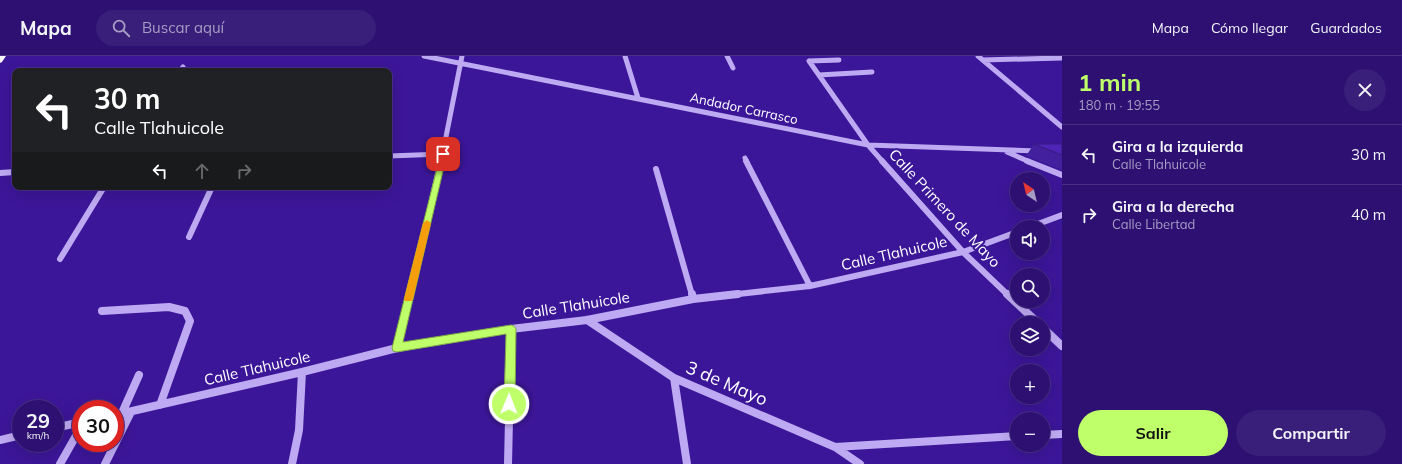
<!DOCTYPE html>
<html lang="es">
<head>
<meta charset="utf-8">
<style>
  body { margin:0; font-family:Mulish,sans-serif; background:#391e7a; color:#f1f3f6; height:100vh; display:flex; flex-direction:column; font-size:15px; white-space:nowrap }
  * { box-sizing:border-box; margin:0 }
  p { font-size:13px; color:#a79dc4 }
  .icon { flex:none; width:22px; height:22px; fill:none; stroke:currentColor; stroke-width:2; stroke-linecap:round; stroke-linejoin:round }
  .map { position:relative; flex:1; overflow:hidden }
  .panel { display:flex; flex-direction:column; background:#2d1072; width:340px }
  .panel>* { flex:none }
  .top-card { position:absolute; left:12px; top:12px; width:380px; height:122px; border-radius:8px; box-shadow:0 4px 16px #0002,0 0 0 1px #483084; background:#202124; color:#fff; overflow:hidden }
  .needle { width:26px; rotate:325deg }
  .tools { position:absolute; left:1010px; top:116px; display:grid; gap:8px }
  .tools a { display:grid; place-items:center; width:40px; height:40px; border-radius:50%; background:#2d1072; box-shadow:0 4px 16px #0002,0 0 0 1px #483084; font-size:20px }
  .speed { position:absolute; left:12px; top:344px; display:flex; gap:8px; font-size:20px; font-weight:700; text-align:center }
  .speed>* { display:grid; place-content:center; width:52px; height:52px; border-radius:50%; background:#2d1072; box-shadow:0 4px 16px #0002,0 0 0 1px #483084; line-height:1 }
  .speed small { font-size:10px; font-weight:400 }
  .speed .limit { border:6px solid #d22; background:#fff; color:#111 }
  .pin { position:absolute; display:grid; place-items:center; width:34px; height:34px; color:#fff; margin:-17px; border-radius:8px; box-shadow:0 2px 6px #0006 }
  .me { position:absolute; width:44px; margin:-22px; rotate:1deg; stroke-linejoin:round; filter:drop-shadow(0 0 3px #0008) }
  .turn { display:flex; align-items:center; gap:14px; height:84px; padding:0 16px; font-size:18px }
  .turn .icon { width:52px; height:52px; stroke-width:2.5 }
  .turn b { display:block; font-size:28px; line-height:34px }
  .lanes { display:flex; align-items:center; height:38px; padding:0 16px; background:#0003; justify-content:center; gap:20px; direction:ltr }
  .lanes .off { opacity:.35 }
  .round { display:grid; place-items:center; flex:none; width:42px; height:42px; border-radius:21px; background:#391e7a }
  .headline { display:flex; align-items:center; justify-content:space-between; height:68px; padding:0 16px }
  h1 { font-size:24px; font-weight:700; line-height:30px; color:#beff6a }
  .button { display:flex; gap:8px; margin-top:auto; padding:8px 16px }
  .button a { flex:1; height:46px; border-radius:24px; background:#beff6a; color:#111; font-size:16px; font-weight:700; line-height:46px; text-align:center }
  .button a+a { background:#391e7a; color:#f1f3f6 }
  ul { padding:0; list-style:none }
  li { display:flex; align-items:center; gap:12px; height:60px; padding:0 16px; border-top:1px solid #483084 }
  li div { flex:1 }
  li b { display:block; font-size:15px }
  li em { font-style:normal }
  header { display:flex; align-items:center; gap:24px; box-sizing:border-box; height:56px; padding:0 20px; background:#2d1072; border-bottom:1px solid #483084 }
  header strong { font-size:19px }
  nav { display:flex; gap:22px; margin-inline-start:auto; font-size:14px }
  .search { width:280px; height:36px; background:#391e7a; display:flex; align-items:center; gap:10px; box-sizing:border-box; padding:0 14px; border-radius:22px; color:#a79dc4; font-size:15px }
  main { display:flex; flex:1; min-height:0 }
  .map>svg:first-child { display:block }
</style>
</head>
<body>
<header>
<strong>Mapa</strong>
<div class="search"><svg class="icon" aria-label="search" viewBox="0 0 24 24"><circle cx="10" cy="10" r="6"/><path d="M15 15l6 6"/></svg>Buscar aquí</div>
<nav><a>Mapa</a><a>Cómo llegar</a><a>Guardados</a></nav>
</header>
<main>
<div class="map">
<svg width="1062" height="408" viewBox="0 0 1062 408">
  <rect width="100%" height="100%" fill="#3c1698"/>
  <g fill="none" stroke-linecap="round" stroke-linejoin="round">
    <path stroke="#beaaf2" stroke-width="5" d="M424,0L868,89L1037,95
      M625,0L638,42
      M727,0L733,12
      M978,0L1062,71
      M983,4L1062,2
      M809,5L868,89L883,106
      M809,5L839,4
      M180,15L183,11
      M819,19L872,16
      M1007,96L1030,106
      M389,100L443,98
      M745,102L747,106
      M441,106L462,0"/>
    <path stroke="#beaaf2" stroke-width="6" d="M746,105L810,230
      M882,105L963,196L1008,239
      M1027,105L1062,119
      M656,113L692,239
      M0,117L15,116
      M1030,171L1062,159
      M189,181L212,131
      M60,203L104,131
      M410,239L441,105
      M729,239L810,230L963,196L1017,176"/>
    <path stroke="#beaaf2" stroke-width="8" d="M692,238L693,243
      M1007,238L1038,267
      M102,255L169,251L185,255L190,265L160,349
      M587,264L674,322L835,391L860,408
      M1043,272L1062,290
      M397,292L410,238
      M674,322L687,408
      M122,357L139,319
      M115,359L302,316L397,292L511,273L587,264L693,243L738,238
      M55,372L81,366
      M1043,379L1062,378
      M0,384L21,379
      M835,391L1017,380
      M60,408L81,371
      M105,408L131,356
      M292,408L299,374L302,316
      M508,408L511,273"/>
    <path fill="#f8f4ff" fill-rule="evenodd" d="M0,0H6L2,6L0,7Z"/>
  </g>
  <path fill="#43209d" d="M1034,88H1062V114L1026,100Z"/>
  <path fill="#4e25b6" stroke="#371a7f" d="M1034,88H1062V99Z"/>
  <path fill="#beff6a" stroke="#7ca645" d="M441,96H443L447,98L403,286L511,269L514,270L516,273L515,348L513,351L509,353L505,351L504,348L506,278L397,296L393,295L392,292Z"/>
  <path fill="#f59e0b" d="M427,164L431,167L413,243L412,245H405L404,243L423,167Z"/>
  <g text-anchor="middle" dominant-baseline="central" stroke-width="4" stroke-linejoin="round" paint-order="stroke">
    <g font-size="13" fill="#fff" stroke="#3c1698">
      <text transform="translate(744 52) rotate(12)">Andador Carrasco</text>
    </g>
    <g font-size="15" fill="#fff" stroke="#3c1698">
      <text transform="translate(945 152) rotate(47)">Calle Primero de Mayo</text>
      <text transform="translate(894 197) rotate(-13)">Calle Tlahuicole</text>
      <text transform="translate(576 249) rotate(-9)">Calle Tlahuicole</text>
      <text transform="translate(257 312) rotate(-13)">Calle Tlahuicole</text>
    </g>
    <g font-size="18" fill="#fff" stroke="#3c1698">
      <text transform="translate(727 327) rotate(23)">3 de Mayo</text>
    </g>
  </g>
</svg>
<div class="tools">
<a><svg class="needle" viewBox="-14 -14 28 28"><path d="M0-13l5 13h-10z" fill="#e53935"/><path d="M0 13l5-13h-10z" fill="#a79dc4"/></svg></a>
<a><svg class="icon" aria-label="sound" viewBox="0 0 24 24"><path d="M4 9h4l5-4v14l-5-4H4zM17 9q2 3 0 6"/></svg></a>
<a><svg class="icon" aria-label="search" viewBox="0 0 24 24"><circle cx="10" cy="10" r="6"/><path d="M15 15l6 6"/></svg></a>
<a><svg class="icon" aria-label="layers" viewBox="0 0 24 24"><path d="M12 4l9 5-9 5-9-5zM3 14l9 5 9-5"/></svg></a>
<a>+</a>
<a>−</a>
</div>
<div class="speed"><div>29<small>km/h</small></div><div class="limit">30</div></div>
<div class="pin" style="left:443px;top:98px;background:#d93025"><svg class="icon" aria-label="arrive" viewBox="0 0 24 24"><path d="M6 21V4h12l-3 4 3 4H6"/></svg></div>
<svg class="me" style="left:509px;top:348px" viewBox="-20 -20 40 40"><circle r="17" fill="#beff6a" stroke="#fff" stroke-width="3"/><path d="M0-11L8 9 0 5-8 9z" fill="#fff"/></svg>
<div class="top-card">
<div class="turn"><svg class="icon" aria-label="left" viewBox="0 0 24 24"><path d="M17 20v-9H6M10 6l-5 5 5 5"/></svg><div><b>30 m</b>Calle Tlahuicole</div></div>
<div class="lanes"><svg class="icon" aria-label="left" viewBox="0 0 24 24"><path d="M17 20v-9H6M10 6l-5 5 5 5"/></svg><svg class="icon off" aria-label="ahead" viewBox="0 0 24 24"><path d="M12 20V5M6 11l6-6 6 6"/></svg><svg class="icon off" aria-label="right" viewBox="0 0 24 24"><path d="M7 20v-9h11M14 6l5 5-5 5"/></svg></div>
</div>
</div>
<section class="panel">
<div class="headline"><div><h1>1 min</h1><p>180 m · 19:55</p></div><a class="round"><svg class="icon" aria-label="close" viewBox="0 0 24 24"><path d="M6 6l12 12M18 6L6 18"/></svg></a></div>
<ul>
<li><svg class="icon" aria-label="left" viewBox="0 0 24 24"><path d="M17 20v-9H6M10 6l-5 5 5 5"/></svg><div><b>Gira a la izquierda</b><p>Calle Tlahuicole</p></div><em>30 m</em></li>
<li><svg class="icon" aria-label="right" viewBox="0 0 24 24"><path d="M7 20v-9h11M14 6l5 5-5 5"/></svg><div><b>Gira a la derecha</b><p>Calle Libertad</p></div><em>40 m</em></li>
</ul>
<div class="button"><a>Salir</a><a>Compartir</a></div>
</section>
</main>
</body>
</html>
